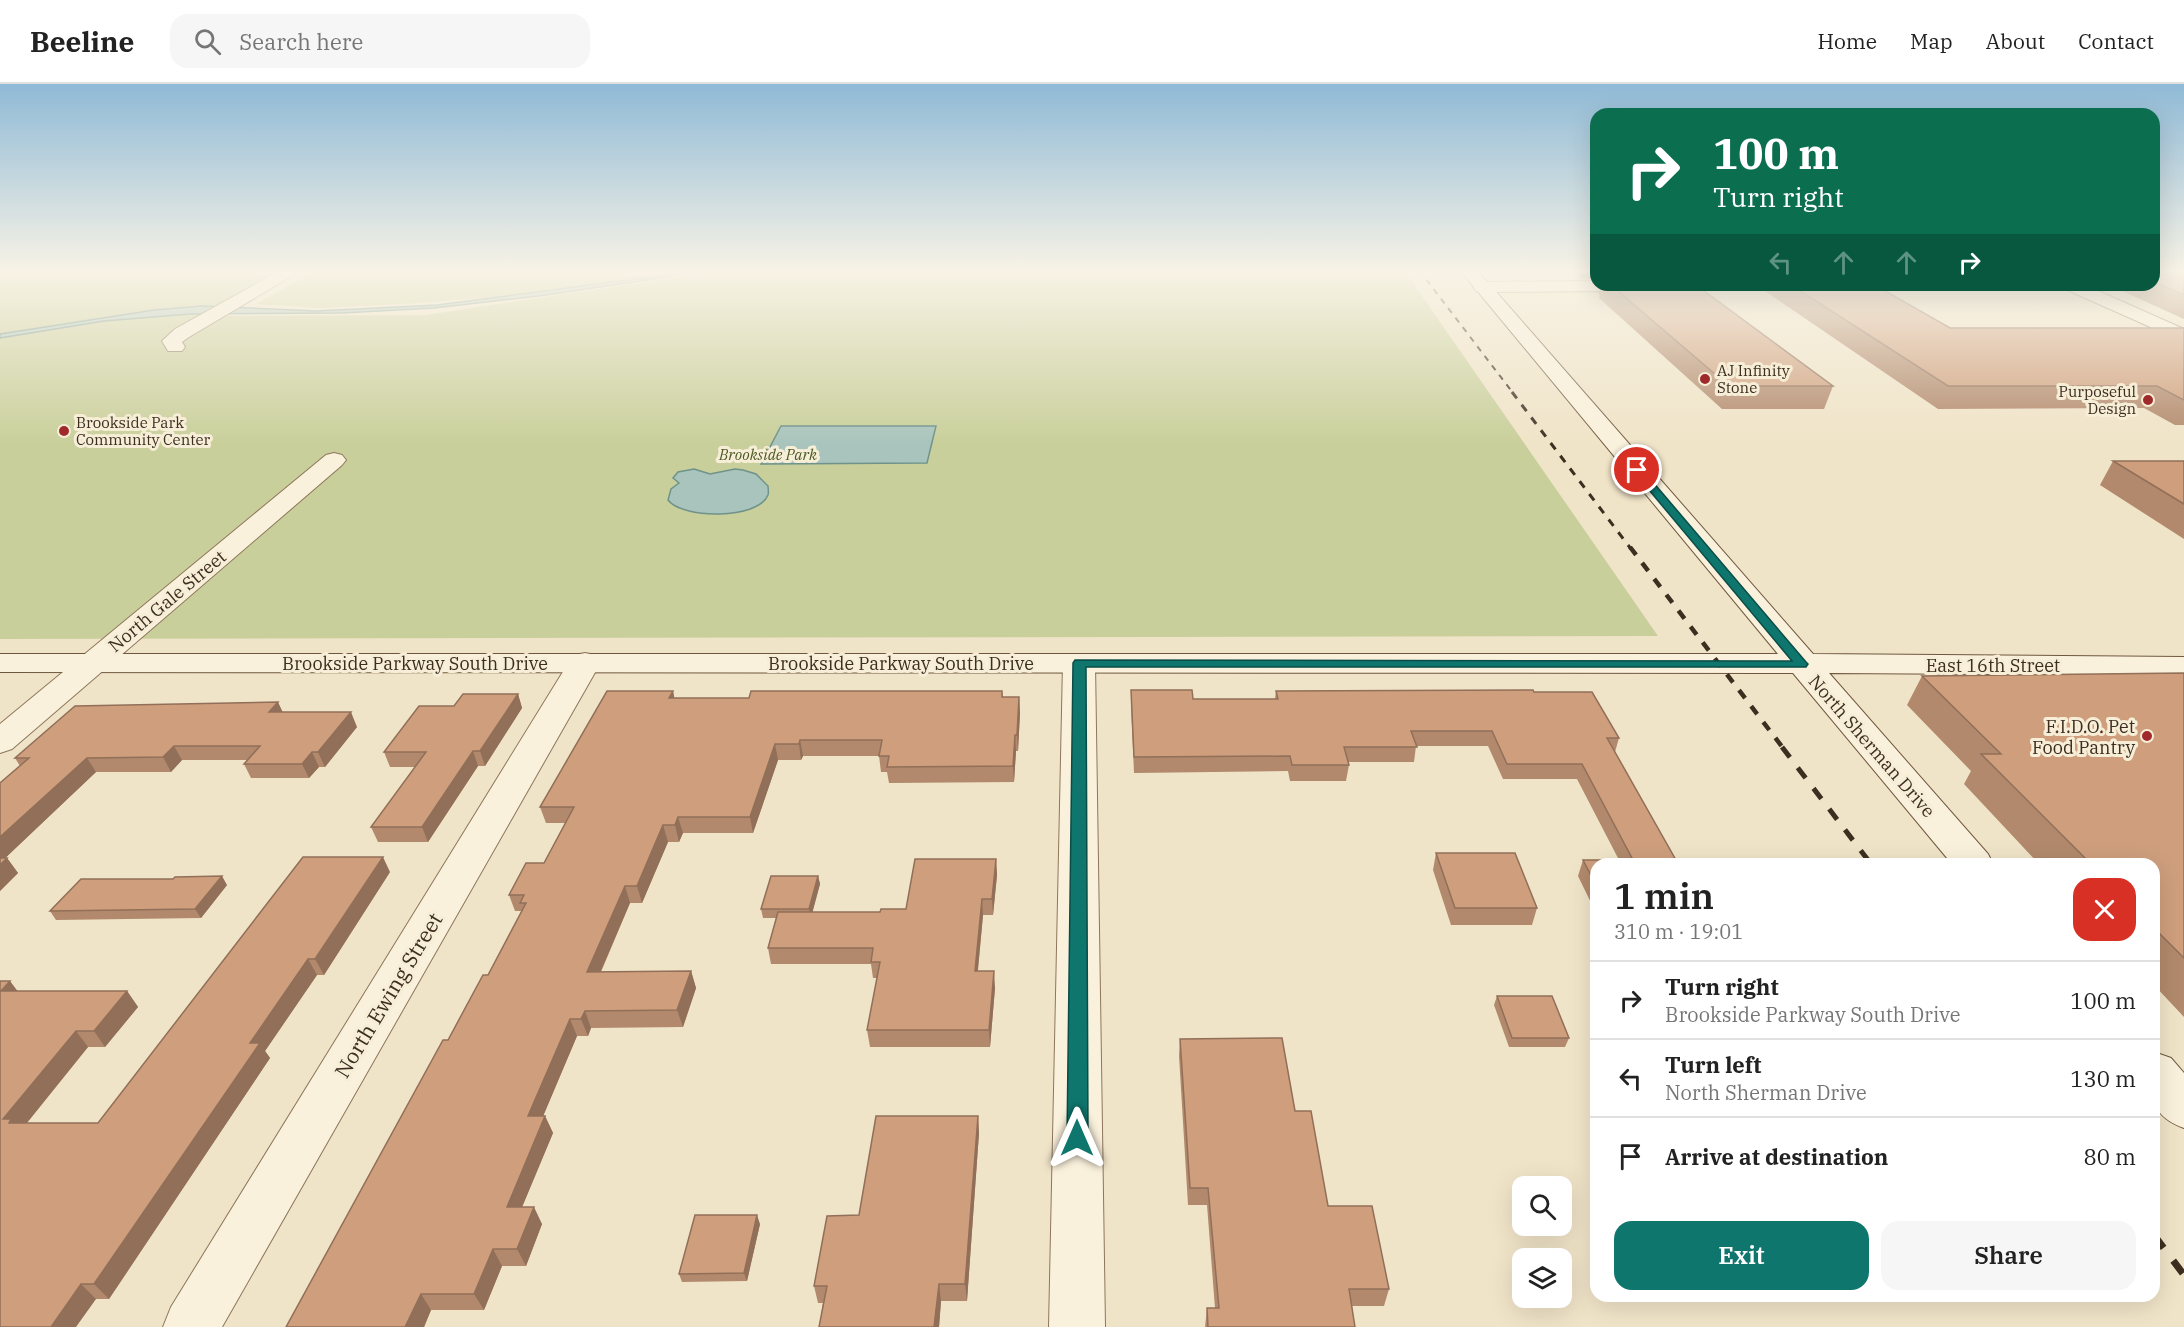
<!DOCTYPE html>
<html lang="en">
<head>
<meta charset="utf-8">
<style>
  body { margin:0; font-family:"IBM Plex Serif",serif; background:#f6f6f6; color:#222; height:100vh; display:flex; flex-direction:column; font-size:22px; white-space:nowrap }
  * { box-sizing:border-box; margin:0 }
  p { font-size:20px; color:#767676 }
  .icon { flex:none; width:33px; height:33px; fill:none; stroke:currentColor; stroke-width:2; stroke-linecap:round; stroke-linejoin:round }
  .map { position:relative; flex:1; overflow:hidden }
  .side { position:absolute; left:1590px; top:774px; width:570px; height:444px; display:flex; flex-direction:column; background:#fff; border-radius:18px; box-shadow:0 6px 24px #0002 }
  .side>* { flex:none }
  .top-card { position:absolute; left:1590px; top:24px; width:570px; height:183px; border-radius:18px; box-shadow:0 6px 24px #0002; background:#0b6e4f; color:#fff; overflow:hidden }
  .controls { position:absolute; left:1512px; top:1092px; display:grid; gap:12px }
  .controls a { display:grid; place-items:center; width:60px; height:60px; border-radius:12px; background:#fff; box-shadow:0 6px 24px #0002; font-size:30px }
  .pin { position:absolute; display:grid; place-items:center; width:51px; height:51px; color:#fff; margin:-26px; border:3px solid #fff; border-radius:50%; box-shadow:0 2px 6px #0007 }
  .me { position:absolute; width:66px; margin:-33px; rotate:0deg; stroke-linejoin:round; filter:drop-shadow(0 0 4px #0008) }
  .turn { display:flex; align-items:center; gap:21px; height:126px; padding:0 24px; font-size:27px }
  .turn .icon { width:78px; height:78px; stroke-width:2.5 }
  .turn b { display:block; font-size:42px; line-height:51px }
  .lanes { display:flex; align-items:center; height:57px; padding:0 24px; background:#0003; justify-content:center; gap:30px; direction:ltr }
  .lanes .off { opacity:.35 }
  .round { display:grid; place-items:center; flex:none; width:63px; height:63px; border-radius:18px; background:#f6f6f6 }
  .head { display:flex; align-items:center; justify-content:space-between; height:102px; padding:0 24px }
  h1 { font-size:36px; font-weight:600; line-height:45px }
  .cta { display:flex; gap:12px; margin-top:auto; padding:12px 24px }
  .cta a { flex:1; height:69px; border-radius:18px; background:#0f766e; color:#fff; font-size:24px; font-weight:600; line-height:69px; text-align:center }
  .cta a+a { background:#f6f6f6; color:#222 }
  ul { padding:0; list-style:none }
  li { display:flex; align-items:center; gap:18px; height:78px; padding:0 24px; border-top:2px solid #e0e0e0 }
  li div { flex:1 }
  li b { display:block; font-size:22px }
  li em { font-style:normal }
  header { display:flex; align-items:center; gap:36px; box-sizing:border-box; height:84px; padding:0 30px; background:#fff; border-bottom:2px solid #e0e0e0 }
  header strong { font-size:28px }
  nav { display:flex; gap:33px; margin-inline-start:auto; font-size:21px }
  .search { width:420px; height:54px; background:#f6f6f6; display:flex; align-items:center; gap:15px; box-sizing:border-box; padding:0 21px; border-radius:18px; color:#767676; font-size:22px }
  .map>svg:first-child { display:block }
</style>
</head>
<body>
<header>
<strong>Beeline</strong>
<div class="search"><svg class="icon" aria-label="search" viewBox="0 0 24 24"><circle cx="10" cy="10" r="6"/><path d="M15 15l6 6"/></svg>Search here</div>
<nav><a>Home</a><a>Map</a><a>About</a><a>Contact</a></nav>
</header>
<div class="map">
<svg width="2184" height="1243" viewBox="0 0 2184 1243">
  <rect width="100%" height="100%" fill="#f0e4c8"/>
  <path fill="#c9cf9b" d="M0,186H280L198,232L425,231L726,186H1404L1658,552L0,555Z
    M317,186H692L509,212L419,219L320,224L256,220Z"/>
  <path fill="#a9c4bc" stroke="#6f938a" stroke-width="1.5" d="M703,186H715L539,212L434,224L342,229L190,230L104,237L0,254V250L154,226L202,222L317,227L437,221Z
    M781,342H936L927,379L761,380Z
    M694,385L710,390L735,385L743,386L756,390L768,402C768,405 769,408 768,411C758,436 682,435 668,416L671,405L679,399L673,394L678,388Z"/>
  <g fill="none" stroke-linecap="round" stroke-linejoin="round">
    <defs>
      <path id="street" d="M281,186H302L189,253L182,258L185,263L182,267H168L162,257L175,245Z
        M1596,197V201H1730L1727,205L1721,206L1482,208L1476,207L1473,203L1476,199L1482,198Z
        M2062,201H2085L2184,245V258L2065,205Z
        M334,369L342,371L346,376L342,381L12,665L0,669V640L326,371Z
        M585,569L596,571L601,578L222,1243H163L171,1223L569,578L574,571Z
        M1079,570L1090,572L1095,579L1105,1243H1049L1063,579L1068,572Z"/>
      <path id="secondary" d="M1460,186H1477L1813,570L2184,573V591L1829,589L1988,770L1993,780H1952L1793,589L0,588V570H1778Z
        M2154,968L2171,974L2184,989V1044C2143,1029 2154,1005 2154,968Z"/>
    </defs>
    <use href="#street" stroke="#8d765c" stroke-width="2"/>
    <use href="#secondary" stroke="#6f573f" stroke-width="2"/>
    <use href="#street" fill="#faf1dc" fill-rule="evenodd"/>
    <use href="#secondary" fill="#faf1dc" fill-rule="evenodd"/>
    <path stroke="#3d2e20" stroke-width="2" stroke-dasharray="6 6" stroke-linecap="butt" d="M1419,186L1513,309"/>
    <path stroke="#3d2e20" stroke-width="3" stroke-dasharray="8 8" stroke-linecap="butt" d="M1512,308L1631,465"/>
    <path stroke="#3d2e20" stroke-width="4.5" stroke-dasharray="10 10" stroke-linecap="butt" d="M1630,463L1783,664"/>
    <path stroke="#3d2e20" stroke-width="5" stroke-dasharray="13 13" stroke-linecap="butt" d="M1782,663L1871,780"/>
    <path stroke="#3d2e20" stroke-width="7" stroke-dasharray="16 16" stroke-linecap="butt" d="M2154,1151L2184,1191"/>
  </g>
  <path fill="#b2896c" d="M1572,186H1596V195H1582Z
    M2154,186H2184V235L2109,201H2154Z
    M1600,201H1696L1833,302L1824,325H1722L1599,214L1600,211L1598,209Z
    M1756,201H1875L1950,244H2184V341H2175L2144,324L1938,325Z
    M2113,377H2184V455L2100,401Z
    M2184,589V933L2154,901V780H2039L1964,700L1971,687L1907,621L1922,592Z
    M1131,606L1193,615H1275L1276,607L1534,608L1619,654L1615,668L1676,776L1596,780V829L1578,792L1583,776H1619L1577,695H1503L1488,662H1416L1414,678H1348L1349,681L1346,697H1290L1288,687L1134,689L1131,621Z
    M673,607L674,614H749L1002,607L1003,613H1019L1020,629L1018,667H1016L1014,698L889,699L887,688H881L879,672H803L801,676H778L753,749H683L679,758H668L642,819H630L601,888L691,887L696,904L683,943L591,944L588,952H577L543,1032H545L553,1049L522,1123L542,1140L526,1182H502L484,1226H431L424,1243H286L448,956L488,891L522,827H515L509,811L544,779L565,739H546L540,723Z
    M518,610L522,624L485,682H478L428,758H378L371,743L415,683H390L384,668L454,622Z
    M283,628L357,643L325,683H319L309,694H251L244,680L247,676H182L171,688H96L5,774H7L18,789L0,807V699L20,682L15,674Z
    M1436,769L1537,824L1532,841H1451L1433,786Z
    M996,775L997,791L993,831H983L978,887L995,904L990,963H870L867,946L877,894H873L871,880H771L768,864L776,834H763L761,825L818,792L820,800L812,828H880L906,825Z
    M390,788L324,891H317L265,967L270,974L109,1215H96L0,1243L18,907H127L138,923L105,963H88L27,1039H98Z
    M173,795L227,801L201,834L56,836L50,827Z
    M1497,912L1569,954L1565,963H1509L1494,921Z
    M1180,955L1295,1027L1328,1122L1389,1205L1384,1222H1352L1355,1243H1205L1207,1224H1215L1207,1121H1188L1179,972Z
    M978,1032L979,1049L967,1217H941L939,1243H819L823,1219H818L814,1202Z
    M760,1140L747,1197L682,1198L679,1190Z"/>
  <path fill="#916f58" d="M673,607L676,622L669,614Z
    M518,610L522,624L485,682L480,667Z
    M1019,613L1020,629L1018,667L1017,651Z
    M278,618L285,633L269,628Z
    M351,628L357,643L325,683L318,668Z
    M1015,651L1016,667L1014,698L1013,682Z
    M800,656L803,672L801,676L799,660Z
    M775,660L778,676L753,749L750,733Z
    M174,662L182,676L171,688L163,673Z
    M473,667L478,682L428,758L422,743Z
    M312,668L319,683L309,694L302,680Z
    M87,674L96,688L0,779V753Z
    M678,733L683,749L679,758L675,741Z
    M663,741L668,758L642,819L637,802Z
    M383,773L390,788L324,891L315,875Z
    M7,774L18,789L0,807V781Z
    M996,775L997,791L993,831L992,815Z
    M222,792L227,801L201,834L195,825Z
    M818,792L820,800L811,834L809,825Z
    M625,802L630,819L593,905L587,888Z
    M982,815L983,831L976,904L975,887Z
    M308,875L317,891L265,967L270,974L109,1215L94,1200L250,959Z
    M691,887L696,904L683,943L677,926Z
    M994,887L995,904L990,963L989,946Z
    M10,897L22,913L1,907Z
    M127,907L138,923L105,963L94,947Z
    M585,927L591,944L588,952L581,935Z
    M570,935L577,952L536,1049L528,1032Z
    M76,947L88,963L21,1046L3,1035Z
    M545,1032L553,1049L515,1140L507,1123Z
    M978,1032L979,1049L967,1217L965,1200Z
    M534,1123L542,1140L526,1182L517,1165Z
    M757,1131L760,1140L747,1197L744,1189Z
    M493,1165L502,1182L484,1226L474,1210Z
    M81,1200L96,1215L76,1243H51Z
    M939,1200L941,1217L939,1243H934Z
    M421,1210L431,1226L424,1243H405Z"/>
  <path fill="#cf9f7d" stroke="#916f58" stroke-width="1.5" d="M2154,186H2184V211L2154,198Z
    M1611,201H1696L1833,302H1729Z
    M1791,201H1875L1950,244H2184V316L2157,302H1948Z
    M2113,377H2184V420Z
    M2184,589V874L2154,844V780H2091L1981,670H2001L1922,592Z
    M1131,606H1192L1193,615H1278L1276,607L1533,606L1534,608H1592L1619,654H1607L1676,776H1682L1685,780H1596V801L1583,776H1633L1582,680H1507L1492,647H1411L1417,663H1344L1349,681H1292L1290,672L1134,673Z
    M607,607H673L669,614H749L751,607H1002V613H1019L1017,651H1015L1013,682L887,683L889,672H879L882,656H800L799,660H775L750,733H678L675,741H663L637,802H625L587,888L691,887L677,926L585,927L581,935H570L528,1032H545L507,1123H534L517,1165H493L474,1210H421L405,1243H286L443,956H448L483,891H488L526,819H520L524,811H509L526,779H544L574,723H540Z
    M463,610H518L480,667H473L422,743H371L426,668H384L419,622H454Z
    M278,618L269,628H351L318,668H312L302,680H244L260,662H174L163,673L87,674L0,753V699L29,674H15L75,622Z
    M1436,769H1515L1537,824H1455Z
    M303,773H383L315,875H308L250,959H260L94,1200H81L51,1243H0V897H10L1,907H127L94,947H76L3,1035H11L9,1039H98Z
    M0,774H7L0,781Z
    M915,775H996L992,815H982L975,887H994L989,946H867L880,878H871L873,864H768L778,828H880L881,825H906Z
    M222,792L195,825L50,827L81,795H173L175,793Z
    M771,792H818L809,825H761Z
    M1497,912H1552L1569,954H1512Z
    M1282,954L1295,1027H1311L1328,1122H1372L1389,1205H1349L1355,1243H1208L1207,1224H1219L1208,1104H1190L1180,955Z
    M876,1032H978L965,1200H939L934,1243H819L827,1202H814L827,1132L859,1131Z
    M695,1131H757L744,1189L679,1190Z"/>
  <linearGradient id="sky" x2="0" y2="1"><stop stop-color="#8fbad6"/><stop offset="0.52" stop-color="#f8f3e6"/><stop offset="1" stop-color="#f8f3e6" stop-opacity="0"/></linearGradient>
  <rect width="2184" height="360" fill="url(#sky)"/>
  <path fill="#0f766e" stroke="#0a4d48" stroke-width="1.5" d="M1634,384H1641L1806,578L1808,580L1806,583H1086L1088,1054L1085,1061L1077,1063L1070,1061L1067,1054L1073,579L1075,576L1792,577L1634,388Z"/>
  <g fill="#9e2a2b" stroke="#f7eed8" stroke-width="2">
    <circle cx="1705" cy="295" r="6"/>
    <circle cx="2148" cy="316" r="6"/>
    <circle cx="64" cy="347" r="6"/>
    <circle cx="2147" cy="652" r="6"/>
  </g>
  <g text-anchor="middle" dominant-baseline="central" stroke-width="6" stroke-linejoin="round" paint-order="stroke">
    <g font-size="15" fill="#3d2e20" stroke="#f7eed8" text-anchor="start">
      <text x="1717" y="286">AJ Infinity<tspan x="1717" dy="17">Stone</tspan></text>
      <text x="2136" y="307" text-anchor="end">Purposeful<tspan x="2136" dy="17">Design</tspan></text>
      <text x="76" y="338">Brookside Park<tspan x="76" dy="17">Community Center</tspan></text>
    </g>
    <g font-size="15" font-style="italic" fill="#4d5a26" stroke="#f7eed8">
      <text x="768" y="370">Brookside Park</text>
    </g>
    <g font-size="18" fill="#3d2e20" stroke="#f7eed8">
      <text transform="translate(167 517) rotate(-40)">North Gale Street</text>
      <text x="415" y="579">Brookside Parkway South Drive</text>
      <text x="901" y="579">Brookside Parkway South Drive</text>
      <text x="1993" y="581">East 16th Street</text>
      <text transform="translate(1872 662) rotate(49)">North Sherman Drive</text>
    </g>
    <g font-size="18" fill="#3d2e20" stroke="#f7eed8" text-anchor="end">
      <text x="2135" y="642">F.I.D.O. Pet<tspan x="2135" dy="21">Food Pantry</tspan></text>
    </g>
    <g font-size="21" fill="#3d2e20" stroke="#f7eed8">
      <text transform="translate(388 911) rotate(-59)">North Ewing Street</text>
    </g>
  </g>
</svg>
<div class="controls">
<a><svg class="icon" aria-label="search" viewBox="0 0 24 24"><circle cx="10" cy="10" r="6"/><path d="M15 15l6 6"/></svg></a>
<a><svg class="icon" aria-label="layers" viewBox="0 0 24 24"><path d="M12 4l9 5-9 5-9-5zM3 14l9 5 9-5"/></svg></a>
</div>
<div class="pin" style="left:1637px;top:386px;background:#d93025"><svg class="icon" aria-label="arrive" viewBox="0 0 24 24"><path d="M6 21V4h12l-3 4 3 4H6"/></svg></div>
<svg class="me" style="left:1077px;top:1054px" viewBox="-20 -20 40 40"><path d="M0-17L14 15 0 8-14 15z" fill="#0f766e" stroke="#fff" stroke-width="4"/></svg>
<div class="top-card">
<div class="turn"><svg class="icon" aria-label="right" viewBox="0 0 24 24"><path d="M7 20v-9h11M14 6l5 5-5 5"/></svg><div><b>100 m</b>Turn right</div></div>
<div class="lanes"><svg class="icon off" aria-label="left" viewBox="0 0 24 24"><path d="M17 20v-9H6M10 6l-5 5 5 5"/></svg><svg class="icon off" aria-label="ahead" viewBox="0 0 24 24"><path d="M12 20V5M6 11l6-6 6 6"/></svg><svg class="icon off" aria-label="ahead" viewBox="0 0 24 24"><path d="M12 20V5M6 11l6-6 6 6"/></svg><svg class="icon" aria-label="right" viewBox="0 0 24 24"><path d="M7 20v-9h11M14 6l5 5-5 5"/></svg></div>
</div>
<section class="side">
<div class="head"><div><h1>1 min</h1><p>310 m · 19:01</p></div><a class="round" style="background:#d93025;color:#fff"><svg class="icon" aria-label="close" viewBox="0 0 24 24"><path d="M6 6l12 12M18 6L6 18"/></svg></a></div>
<ul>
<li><svg class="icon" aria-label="right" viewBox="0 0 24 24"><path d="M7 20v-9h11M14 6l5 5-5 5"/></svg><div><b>Turn right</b><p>Brookside Parkway South Drive</p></div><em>100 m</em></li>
<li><svg class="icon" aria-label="left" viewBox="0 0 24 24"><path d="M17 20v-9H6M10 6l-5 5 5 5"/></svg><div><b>Turn left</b><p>North Sherman Drive</p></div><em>130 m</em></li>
<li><svg class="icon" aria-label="arrive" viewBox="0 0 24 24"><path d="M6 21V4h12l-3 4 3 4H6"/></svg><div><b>Arrive at destination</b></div><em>80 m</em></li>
</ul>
<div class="cta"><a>Exit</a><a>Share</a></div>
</section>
</div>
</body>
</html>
